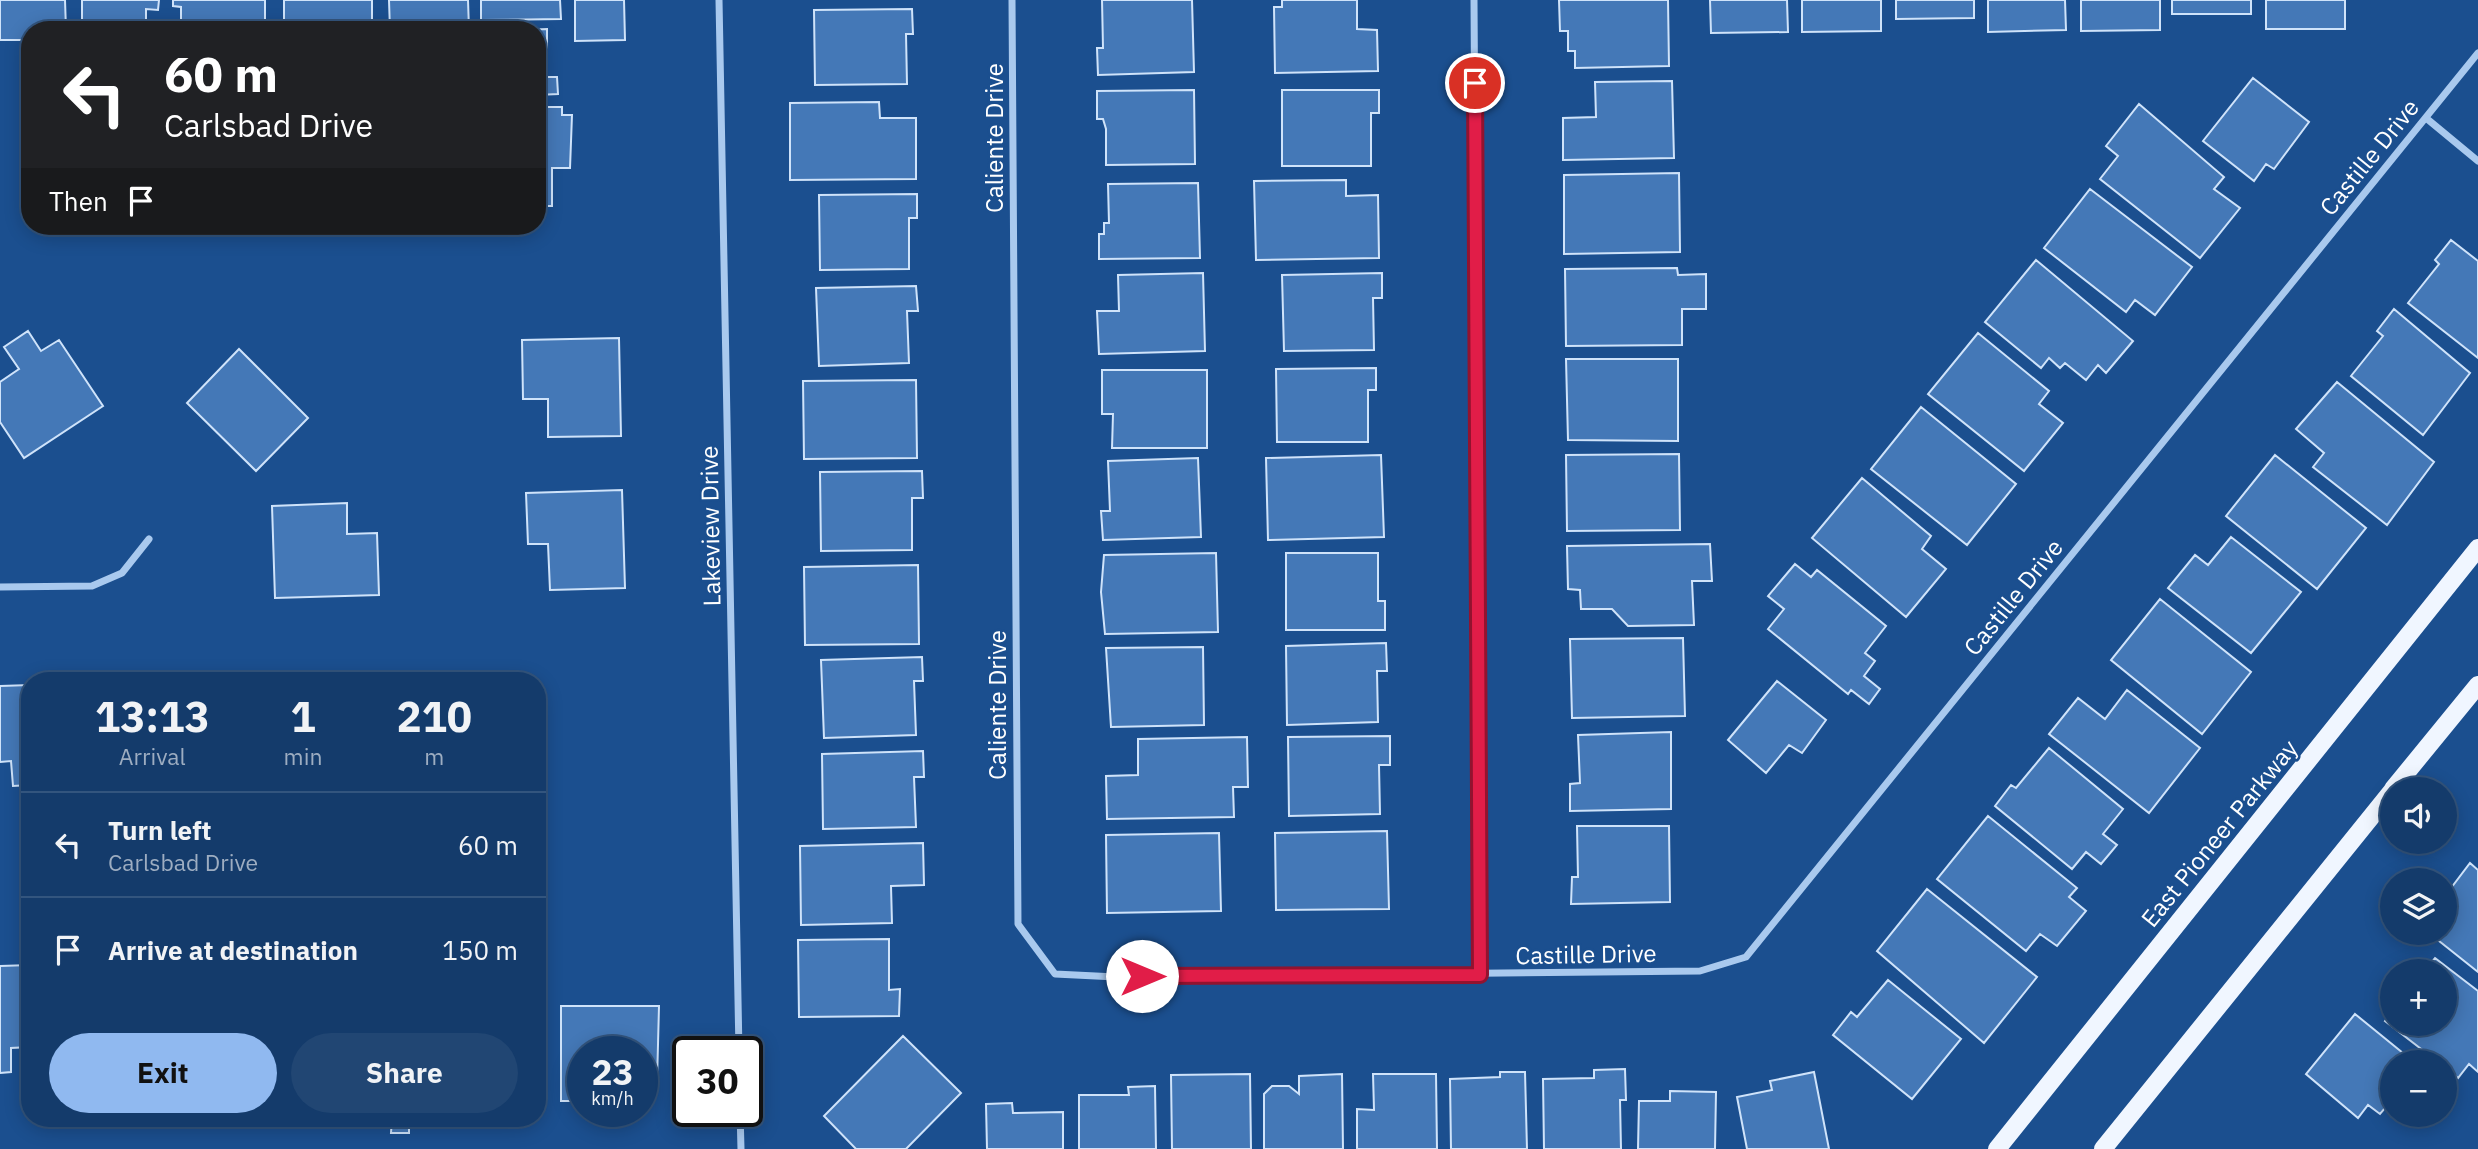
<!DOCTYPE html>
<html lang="en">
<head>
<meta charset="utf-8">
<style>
  body { margin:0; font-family:"IBM Plex Sans",sans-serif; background:#214673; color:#f1f3f6; height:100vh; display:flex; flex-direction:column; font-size:26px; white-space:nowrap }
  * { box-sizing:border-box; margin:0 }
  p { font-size:23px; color:#9dadc1 }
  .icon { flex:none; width:38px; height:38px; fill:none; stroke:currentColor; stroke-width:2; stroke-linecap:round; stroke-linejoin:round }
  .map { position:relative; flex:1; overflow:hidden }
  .drawer { position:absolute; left:21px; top:672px; width:525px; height:455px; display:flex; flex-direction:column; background:#143b6b; border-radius:28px; box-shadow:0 4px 18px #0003,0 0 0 2px #33557e }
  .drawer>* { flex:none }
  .top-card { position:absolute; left:21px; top:21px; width:525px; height:214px; border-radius:28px; box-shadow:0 4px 18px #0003,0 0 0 2px #33557e; background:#202124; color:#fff; overflow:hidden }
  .buttons { position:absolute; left:2380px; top:777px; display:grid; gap:14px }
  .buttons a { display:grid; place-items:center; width:77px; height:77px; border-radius:50%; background:#143b6b; box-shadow:0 4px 18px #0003,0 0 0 2px #33557e; font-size:35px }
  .speed { position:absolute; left:567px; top:1036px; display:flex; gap:14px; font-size:35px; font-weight:700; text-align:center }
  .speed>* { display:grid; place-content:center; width:91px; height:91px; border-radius:50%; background:#143b6b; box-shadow:0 4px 18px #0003,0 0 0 2px #33557e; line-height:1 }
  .speed small { font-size:18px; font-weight:400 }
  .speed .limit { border:4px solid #111; border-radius:10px; background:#fff; color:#111 }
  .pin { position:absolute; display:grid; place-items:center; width:60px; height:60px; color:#fff; margin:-30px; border:4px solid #fff; border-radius:50%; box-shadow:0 2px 7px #0007 }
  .me { position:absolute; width:77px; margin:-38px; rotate:90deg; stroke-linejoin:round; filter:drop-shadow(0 0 5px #0008) }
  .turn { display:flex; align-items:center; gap:24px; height:147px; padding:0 28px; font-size:32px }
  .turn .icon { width:91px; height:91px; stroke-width:2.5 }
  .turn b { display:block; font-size:49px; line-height:60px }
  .then { display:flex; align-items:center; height:66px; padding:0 28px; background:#0003; gap:14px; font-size:26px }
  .eta { display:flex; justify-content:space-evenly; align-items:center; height:119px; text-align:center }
  .eta b { font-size:42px; font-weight:700; line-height:49px }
  .action { display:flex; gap:14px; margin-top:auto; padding:14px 28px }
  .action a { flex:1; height:80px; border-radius:42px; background:#90b9f0; color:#111; font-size:28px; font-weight:700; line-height:80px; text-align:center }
  .action a+a { background:#214673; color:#f1f3f6 }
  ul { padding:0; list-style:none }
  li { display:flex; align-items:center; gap:21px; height:105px; padding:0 28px; border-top:2px solid #33557e }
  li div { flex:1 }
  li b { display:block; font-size:26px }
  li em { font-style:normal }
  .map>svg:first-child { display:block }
</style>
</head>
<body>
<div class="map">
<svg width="2478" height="1149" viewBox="0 0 2478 1149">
  <rect width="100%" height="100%" fill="#1b4f8f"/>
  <path fill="#4478b7" stroke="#cfe3fa" stroke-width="2" d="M0,0H65L66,30H30V40H0Z
    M82,0H159L158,10L146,9V30H82Z
    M173,0H265V30H181V7L173,6Z
    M284,0H372V30H284Z
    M389,0H468L469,30H390Z
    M481,0H560L561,19L481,20Z
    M575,0H624L625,40L575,41Z
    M1102,0H1192L1194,72L1098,75L1097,48H1103Z
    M1282,0H1357V29L1377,30L1378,71L1275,73L1274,7H1282Z
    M1559,0H1668L1669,66L1575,68V51H1568V31H1560Z
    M1710,0H1787L1788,32L1711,33Z
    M1802,0H1881V31L1802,32Z
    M1896,0H1974V18L1896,19Z
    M1988,0H2065L2066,30L1988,32Z
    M2081,0H2160V30L2081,31Z
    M2172,0H2251V14H2172Z
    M2266,0H2345V29H2266Z
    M912,9L913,34H906L907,84L815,85L814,10Z
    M547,29V77H557L558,94L537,95V30H521Z
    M2253,78L2309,122L2274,169L2266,164L2254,181L2203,141Z
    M1672,81L1674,158L1563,160V118L1596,117L1595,82Z
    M1194,90L1195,164L1106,165V129L1103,119H1097V91Z
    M1282,90H1379V113H1371V166H1282Z
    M879,102L880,118H916V179L790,180V103Z
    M2139,104L2224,177L2214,189L2240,208L2200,258L2100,179L2118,156L2106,146Z
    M537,107H562V115H572L570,168H552V206H537Z
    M1679,173L1680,252L1564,254V175Z
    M1346,180V196L1378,195L1379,258L1256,260L1254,181Z
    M1198,183L1200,258L1099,259V234H1104V223H1109L1108,184Z
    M2090,189L2192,267L2155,315L2135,300L2126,312L2044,248Z
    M917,194V218H909V269L820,270L819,195Z
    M2451,240L2478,261V358L2408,303L2439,264L2435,260Z
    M2036,260L2133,341L2106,373L2098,365L2086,380L2065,363L2060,368L2049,358L2041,368L1985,322Z
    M1677,268L1678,275L1706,274V309H1682V345L1566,346L1565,269Z
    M1203,273L1205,351L1099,354L1097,311H1119L1118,275Z
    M1382,273V298H1373L1374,350L1284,351L1282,275Z
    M916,286L918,311H907L909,363L819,366L816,288Z
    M2394,309L2470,373L2423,435L2351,376L2383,336L2377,331Z
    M28,331L41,351L59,340L103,406L24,458L0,422V382L19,369L4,347Z
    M1978,333L2049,391L2039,404L2063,423L2024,471L1928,394Z
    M619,338L621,436L548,437V399H523L522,340Z
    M239,349L308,418L256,471L187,403Z
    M1566,359H1678V441L1568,440Z
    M1376,368V390H1368V442H1277L1276,369Z
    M1102,370H1207V448H1112L1113,414H1102Z
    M916,380L917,458L804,459L803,381Z
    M2337,382L2434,462L2387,525L2313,467L2324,453L2296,429Z
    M1921,407L2016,484L1967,545L1871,469Z
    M1679,454L1680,530L1567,531L1566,455Z
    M1381,455L1384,537L1268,540L1266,458Z
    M2275,455L2366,528L2317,589L2226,516Z
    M1198,458L1201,537L1103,540L1101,511H1110L1108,461Z
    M922,471L923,498H912V550L821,551L820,472Z
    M1862,478L1931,536L1922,549L1946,569L1906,617L1812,538Z
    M622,490L625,588L550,590L548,544H528L526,493Z
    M347,503V534L377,533L379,595L275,598L272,506Z
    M2231,537L2301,592L2251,653L2168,588L2195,555L2208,565Z
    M1710,544L1712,581H1692L1694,625L1628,626L1612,609H1581L1580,590L1568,589L1567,546Z
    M1216,553L1218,632L1105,634L1101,592L1104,555Z
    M1286,553H1378V601H1385V630H1286Z
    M1795,564L1811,577L1817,570L1886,626L1865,653L1875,661L1864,676L1880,689L1869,704L1851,690L1848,694L1768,629L1784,609L1768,596Z
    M918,565L919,644L805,645L804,567Z
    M2160,599L2251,672L2202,734L2111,660Z
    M1683,638L1685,716L1572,718L1570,639Z
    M1386,643L1387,671H1377L1378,722L1287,725L1286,646Z
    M1203,647L1204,725L1111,727L1106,648Z
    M922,657L923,681H914L916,735L824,738L821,660Z
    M1777,681L1826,720L1802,753L1789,745L1766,773L1728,740Z
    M30,685V785L13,786L11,761L0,762V686Z
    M2127,690L2200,748L2149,813L2049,734L2078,698L2105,719Z
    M1671,732V809L1570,811V784L1580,783L1578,735Z
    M1390,736V765H1379L1380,814L1289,816L1288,737Z
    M1247,737L1248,787H1233L1234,817L1107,819L1106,776L1138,775V739Z
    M2049,748L2123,809L2103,834L2117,845L2101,864L2086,852L2072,869L1995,806L2011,785L2016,788Z
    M923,751L924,777H914L916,827L823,829L822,754Z
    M1988,816L2077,888L2069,897L2086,911L2057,946L2040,934L2026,951L1937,879Z
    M1577,826H1669L1670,902L1571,904L1572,877H1578Z
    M1387,831L1389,909L1276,910L1275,833Z
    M1219,833L1221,911L1107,913L1106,835Z
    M923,843L924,885L891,886L892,923L801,925L800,846Z
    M2470,863L2478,870V972L2429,933H2445V896Z
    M1927,889L2037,977L1984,1043L1877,951Z
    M889,939V990L900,989L899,1016L799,1017L798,940Z
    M2435,958L2478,991V1072L2469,1064L2458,1078L2445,1068V1062H2438L2385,1021L2392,1012V1024H2445V971H2424Z
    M30,965V1047L11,1048V1072L0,1073V966Z
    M1888,980L1961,1039L1912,1099L1833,1035L1851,1012L1857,1017Z
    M561,1006H659L657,1083L642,1082V1052H583V1101H561Z
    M2355,1014L2414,1062H2392V1100L2380,1114L2368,1105L2358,1118L2306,1074Z
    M903,1036L961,1093L906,1149H856L824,1116Z
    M1625,1069L1626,1100H1620L1621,1149H1544L1543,1079L1594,1078V1070Z
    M1500,1072H1525L1527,1149H1451L1450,1079L1500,1077Z
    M1814,1072L1829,1149H1747L1737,1097L1772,1090L1770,1081Z
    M1250,1074L1251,1149H1172L1171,1075Z
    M1342,1074L1343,1149H1264V1094L1272,1086H1289L1299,1094V1076Z
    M1373,1074H1436L1437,1149H1357V1109L1374,1110Z
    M1155,1086L1156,1149H1079V1095H1129L1128,1087Z
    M1670,1091L1716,1092L1715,1149H1638L1639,1101H1670Z
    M1012,1103L1013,1113L1063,1112V1149H987L986,1104Z
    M2410,1115H2430L2422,1125Z
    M392,1118H409V1133H391Z"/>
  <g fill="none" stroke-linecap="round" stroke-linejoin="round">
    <path stroke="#a9c9ee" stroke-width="7" d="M719,0L739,1052
      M1012,0L1018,924L1055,974L1116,977L1700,971L1746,957L2478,53
      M1474,0L1480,975
      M2426,118L2478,161
      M0,587L92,586L122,573L149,539
      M740,1111L741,1149"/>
    <path stroke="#f0f6ff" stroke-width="18" d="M2393,789L2478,685
      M1997,1149L2478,548
      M2103,1149L2392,791"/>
  </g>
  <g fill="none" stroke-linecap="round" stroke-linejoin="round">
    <defs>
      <path id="route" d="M1142,976L1480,975L1475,83"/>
    </defs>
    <use href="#route" stroke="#92132f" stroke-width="18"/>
    <use href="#route" stroke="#e11d48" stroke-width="12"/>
  </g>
  <g text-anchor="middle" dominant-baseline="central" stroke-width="5" stroke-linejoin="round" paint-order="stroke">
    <g font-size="24" fill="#fff" stroke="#1b4f8f">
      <text transform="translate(994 138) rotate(-90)">Caliente Drive</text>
      <text transform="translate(2369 157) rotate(-51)">Castille Drive</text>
      <text transform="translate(710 526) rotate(-91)">Lakeview Drive</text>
      <text transform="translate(2013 597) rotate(-51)">Castille Drive</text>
      <text transform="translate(997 705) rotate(-90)">Caliente Drive</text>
      <text transform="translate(2219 833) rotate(-51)">East Pioneer Parkway</text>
      <text transform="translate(1586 954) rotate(-1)">Castille Drive</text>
    </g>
  </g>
</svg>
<div class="buttons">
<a><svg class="icon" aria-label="sound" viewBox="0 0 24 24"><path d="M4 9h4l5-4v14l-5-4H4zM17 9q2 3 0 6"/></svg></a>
<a><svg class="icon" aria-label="layers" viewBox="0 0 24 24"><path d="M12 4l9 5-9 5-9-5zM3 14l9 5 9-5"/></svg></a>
<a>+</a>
<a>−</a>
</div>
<div class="speed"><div>23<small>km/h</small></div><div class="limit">30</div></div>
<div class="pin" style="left:1475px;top:83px;background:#d93025"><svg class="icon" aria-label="arrive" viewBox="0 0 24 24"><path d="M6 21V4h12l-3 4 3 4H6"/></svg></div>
<svg class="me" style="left:1142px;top:976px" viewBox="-20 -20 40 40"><circle r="19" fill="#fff"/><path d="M0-13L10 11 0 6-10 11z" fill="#e11d48"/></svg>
<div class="top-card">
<div class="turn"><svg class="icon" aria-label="left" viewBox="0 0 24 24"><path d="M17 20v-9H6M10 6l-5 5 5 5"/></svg><div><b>60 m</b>Carlsbad Drive</div></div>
<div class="then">Then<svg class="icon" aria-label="arrive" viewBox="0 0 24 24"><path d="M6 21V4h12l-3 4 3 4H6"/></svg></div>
</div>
<section class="drawer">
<div class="eta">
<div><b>13:13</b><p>Arrival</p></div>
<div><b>1</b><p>min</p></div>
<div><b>210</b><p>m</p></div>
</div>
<ul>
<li><svg class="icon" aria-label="left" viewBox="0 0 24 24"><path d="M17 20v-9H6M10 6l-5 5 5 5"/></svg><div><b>Turn left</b><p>Carlsbad Drive</p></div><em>60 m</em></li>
<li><svg class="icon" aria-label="arrive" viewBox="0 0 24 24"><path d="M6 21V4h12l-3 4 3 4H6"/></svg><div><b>Arrive at destination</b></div><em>150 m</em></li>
</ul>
<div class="action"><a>Exit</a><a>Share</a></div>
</section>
</div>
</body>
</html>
